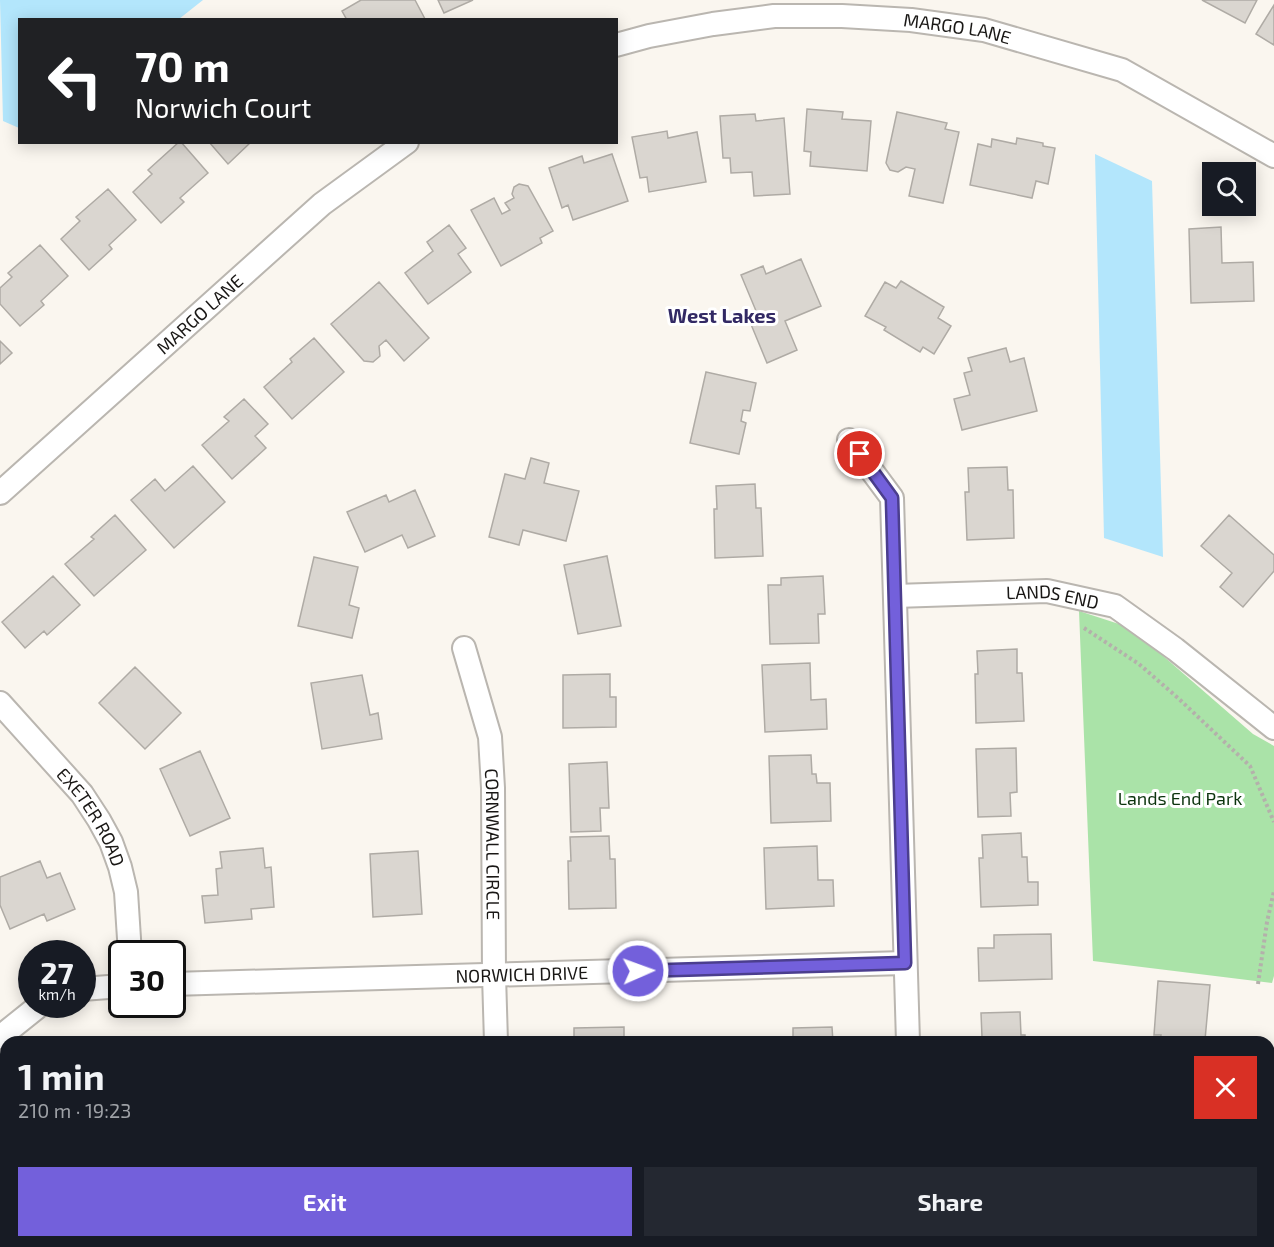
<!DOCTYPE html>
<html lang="en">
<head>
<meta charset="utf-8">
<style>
  body { margin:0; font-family:"Exo 2",sans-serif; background:#242831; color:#f1f3f6; height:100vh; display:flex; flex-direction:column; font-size:22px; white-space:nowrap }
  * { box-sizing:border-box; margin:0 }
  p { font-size:20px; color:#9ea1a6 }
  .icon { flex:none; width:33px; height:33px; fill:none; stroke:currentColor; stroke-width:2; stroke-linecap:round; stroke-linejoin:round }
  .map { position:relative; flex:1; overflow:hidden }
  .side { position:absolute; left:0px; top:1036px; width:1275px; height:212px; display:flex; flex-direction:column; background:#171b24; border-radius:18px 18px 0 0; box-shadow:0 3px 15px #0003 }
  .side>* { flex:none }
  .top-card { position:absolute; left:18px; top:18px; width:600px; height:126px; border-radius:0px; box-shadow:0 3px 15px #0003; background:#202124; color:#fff; overflow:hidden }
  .buttons { position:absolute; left:1202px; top:162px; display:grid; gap:12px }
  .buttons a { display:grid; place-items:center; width:54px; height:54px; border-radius:0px; background:#171b24; box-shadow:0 3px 15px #0003; font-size:30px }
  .speed { position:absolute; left:18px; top:940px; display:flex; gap:12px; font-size:30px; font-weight:700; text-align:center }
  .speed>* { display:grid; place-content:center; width:78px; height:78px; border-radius:50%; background:#171b24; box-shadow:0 3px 15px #0003; line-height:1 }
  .speed small { font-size:15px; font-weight:400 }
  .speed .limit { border:3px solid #111; border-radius:9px; background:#fff; color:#111 }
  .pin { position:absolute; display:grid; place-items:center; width:51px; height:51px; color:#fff; margin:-26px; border:3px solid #fff; border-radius:50%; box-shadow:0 2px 6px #0007 }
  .me { position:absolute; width:66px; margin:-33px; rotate:88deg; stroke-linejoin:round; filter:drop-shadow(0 0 4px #0008) }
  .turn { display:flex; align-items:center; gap:21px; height:126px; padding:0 18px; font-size:27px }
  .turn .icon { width:78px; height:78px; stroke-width:2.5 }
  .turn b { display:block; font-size:42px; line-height:51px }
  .round { display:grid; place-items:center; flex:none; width:63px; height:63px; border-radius:0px; background:#242831 }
  .overview { display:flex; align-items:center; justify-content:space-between; height:102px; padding:0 18px }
  h1 { font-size:36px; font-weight:700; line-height:45px }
  .primary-button { display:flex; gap:12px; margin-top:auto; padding:12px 18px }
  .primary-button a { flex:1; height:69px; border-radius:0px; background:#7360db; color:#fff; font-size:24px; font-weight:700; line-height:69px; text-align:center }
  .primary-button a+a { background:#242831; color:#f1f3f6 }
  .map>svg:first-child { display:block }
</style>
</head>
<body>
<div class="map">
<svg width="1274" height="1247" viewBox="0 0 1274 1247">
  <rect width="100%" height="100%" fill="#faf6ef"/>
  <path fill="#aae3a8" d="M1079,611L1119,624L1162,655L1253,734L1274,746V976L1272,983L1093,961Z"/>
  <path fill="#b3e6fc" d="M0,0H203L179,19L20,20L19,128L3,121Z
    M1095,154L1152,181L1163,557L1104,538Z"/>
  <path fill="#dad6d0" stroke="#afaba5" stroke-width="1.5" d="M361,0H415L425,19L347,20L342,11Z
    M438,0H473L444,13Z
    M1202,0H1257L1245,23Z
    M1274,5V45L1256,34Z
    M807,109L843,112L842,119L871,121L867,171L810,166L811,152L804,151Z
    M897,112L947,123L945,129L959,132L943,203L909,196L915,169L906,167L898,172L890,170L886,163Z
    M755,114L756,121L784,118L790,194L754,196L752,172L731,173L730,158H723L720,116Z
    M667,131L668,138L697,132L706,182L649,192L647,177L640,178L632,137Z
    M1017,138L1043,143V146L1055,148L1048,184L1036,181L1032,198L970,185L978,144L991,147L992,139L1016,144Z
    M179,142H181L208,173L180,198L184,202L161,223L133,192L152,174L148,170Z
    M209,142H251L228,164Z
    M612,154L628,201L573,220L568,205L562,208L549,168L582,156L584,163Z
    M519,184L528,186L553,231L540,238L542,243L501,266L471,210L494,198L502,214L510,210L505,203L514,198L512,194L514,187Z
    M108,189L136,220L109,245L112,249L89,270L61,239L80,221L76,217Z
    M449,225L466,248L458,254L471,272L428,304L405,273L433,251L427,242Z
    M1221,227L1222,263L1253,262L1254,301L1191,303L1189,229Z
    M40,245L68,276L41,301L44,305L20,326L0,304V288L12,277L8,273Z
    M801,259L821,306L785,321L797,350L767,363L750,322L759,318L741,275L763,266L766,274Z
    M901,281L944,307L938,318L951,326L934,354L923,347L920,352L884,330L886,327L865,316L885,282L896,288Z
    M379,282L429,338L404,361L386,340L379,346L380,356L373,362L364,361L331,324Z
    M314,338L344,372L292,419L264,387L292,362L290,359Z
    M0,341L12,353L0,364Z
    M1006,348L1010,362L1024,358L1037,411L962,430L954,399L970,395L964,373L972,371L968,358Z
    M706,372L756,383L750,411L743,410L741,421L746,423L739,454L690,443Z
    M244,399L268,424L255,436L266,448L232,479L202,445L229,421L224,417Z
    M531,458L549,463L544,483L579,491L566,541L523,530L519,545L489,537L505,474L525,479Z
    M193,466L225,502L174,548L131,500L155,479L165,491Z
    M1007,467L1008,490H1013L1014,538L967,540L965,492H969L968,468Z
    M755,484L756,508H761L763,556L715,558L714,509H717L716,486Z
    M415,490L435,536L408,548L402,535L365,552L347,512L386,495L389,502Z
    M115,515L146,550L94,596L65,564L94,539L91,537Z
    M1229,515L1274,555V571L1243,607L1220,587L1232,573L1201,546Z
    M607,556L621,626L578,634L564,565Z
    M314,557L358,567L349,605L359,608L352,638L298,626Z
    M53,576L80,605L47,635L44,631L25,648L2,622Z
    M823,576L825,614H818L819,643L770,644L768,585H781V578Z
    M1017,649V673H1022L1024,721L976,723L975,674H978L977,651Z
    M810,663L811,700L826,699L827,729L765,732L762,665Z
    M135,667L181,713L145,749L99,703Z
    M610,674V697H616V727L563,728V675Z
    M362,675L370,715L378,713L382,739L322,749L311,683Z
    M1016,748L1017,792L1010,793L1011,816L978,817L976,749Z
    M200,751L230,818L190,836L160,769Z
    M811,755L812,774H816L817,783H830L831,821L771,823L769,756Z
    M607,762L609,808H600L601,831L571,832L569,764Z
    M1021,833L1022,857H1027L1028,882H1038V905L981,907L979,858H983L982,835Z
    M609,836L610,859H615L616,908L569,909L568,861H571L570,837Z
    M817,846L818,880H833L834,906L766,909L764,848Z
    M263,848L265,868L271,867L274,907L251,909L252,919L205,923L202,896L218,895L216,869L222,868L220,852Z
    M418,851L422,914L373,917L370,854Z
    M40,861L47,878L60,873L75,909L47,921L44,914L10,929L0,905V877Z
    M1051,934L1052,979L979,981L978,948H994V935Z
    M1158,981L1210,985L1205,1040L1188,1038V1042H1160L1161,1035H1154Z
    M1020,1012L1021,1035H1025V1042H979L978,1037H982L981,1013Z
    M624,1027V1042H574V1028Z
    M832,1027L833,1042H793V1028Z
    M173,1242H250V1245H235V1247H174Z
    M779,1242H827V1247H780Z
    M999,1242H1047V1247H999Z
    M1154,1242H1199L1200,1247H1154Z"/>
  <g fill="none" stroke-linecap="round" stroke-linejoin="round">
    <defs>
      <g id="minor">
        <path id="s1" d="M616,45L649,36L713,24L774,16H842L911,20L984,30L1122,70L1274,156"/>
        <path d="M849,440L892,498L908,1042"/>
        <path id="s2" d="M0,493L322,204L407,142"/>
        <path id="s3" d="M895,596L1047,591L1115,606L1175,649L1274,728"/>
        <path id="s4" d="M464,648L490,737L493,788L494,975L496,1042"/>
        <path id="s5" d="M0,703L82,794L99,820L111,842L120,867L126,892L130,954"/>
        <path id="s6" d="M172,984L905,963"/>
        <path d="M82,989L122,986"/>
        <path d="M0,1037L40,1005"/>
        <path d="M502,1242V1247"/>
        <path d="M913,1242V1247"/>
      </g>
    </defs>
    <use href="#minor" stroke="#bab6b0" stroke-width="26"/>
    <path stroke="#b4b0ab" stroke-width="4" stroke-dasharray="3 3" stroke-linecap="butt" d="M1084,628L1139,664L1178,698L1250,766L1274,822
      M1258,984L1267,922L1274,891"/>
    <use href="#minor" stroke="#fff" stroke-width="22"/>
  </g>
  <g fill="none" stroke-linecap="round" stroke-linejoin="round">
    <defs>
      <path id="route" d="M638,971L905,963L892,498L860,454"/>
    </defs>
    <use href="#route" stroke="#4b3e8e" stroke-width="15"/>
    <use href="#route" stroke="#7360db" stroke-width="10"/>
  </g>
  <g text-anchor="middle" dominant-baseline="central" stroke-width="6" stroke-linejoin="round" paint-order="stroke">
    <g font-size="18" fill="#191715" stroke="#fff">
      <text stroke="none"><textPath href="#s1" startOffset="345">MARGO LANE</textPath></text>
      <text stroke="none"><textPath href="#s2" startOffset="268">MARGO LANE</textPath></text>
      <text stroke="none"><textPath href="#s3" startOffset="158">LANDS END</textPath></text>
      <text stroke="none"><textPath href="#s5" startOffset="147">EXETER ROAD</textPath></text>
      <text stroke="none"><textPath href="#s4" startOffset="200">CORNWALL CIRCLE</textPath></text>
      <text stroke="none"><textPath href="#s6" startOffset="350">NORWICH DRIVE</textPath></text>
    </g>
    <g font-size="18" fill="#0c340e" stroke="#fff">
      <text x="1180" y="798">Lands End Park</text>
    </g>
    <g font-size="20" font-weight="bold" fill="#322964" stroke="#fff">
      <text x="722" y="315">West Lakes</text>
    </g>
  </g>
</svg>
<div class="buttons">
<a><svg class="icon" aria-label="search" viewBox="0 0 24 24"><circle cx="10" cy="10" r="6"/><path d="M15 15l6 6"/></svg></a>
</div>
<div class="speed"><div>27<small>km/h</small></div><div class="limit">30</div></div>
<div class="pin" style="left:860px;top:454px;background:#d93025"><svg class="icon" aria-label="arrive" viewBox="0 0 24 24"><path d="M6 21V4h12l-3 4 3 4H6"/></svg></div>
<svg class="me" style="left:638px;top:971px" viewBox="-20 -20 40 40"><circle r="17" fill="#7360db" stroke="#fff" stroke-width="3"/><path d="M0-11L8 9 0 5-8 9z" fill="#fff"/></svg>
<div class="top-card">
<div class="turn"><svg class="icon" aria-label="left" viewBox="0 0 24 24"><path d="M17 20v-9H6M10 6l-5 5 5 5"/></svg><div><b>70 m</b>Norwich Court</div></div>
</div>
<section class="side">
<div class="overview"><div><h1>1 min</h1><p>210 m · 19:23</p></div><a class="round" style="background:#d93025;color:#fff"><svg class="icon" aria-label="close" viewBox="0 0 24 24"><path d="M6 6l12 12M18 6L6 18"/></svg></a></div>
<div class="primary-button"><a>Exit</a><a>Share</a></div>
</section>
</div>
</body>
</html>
